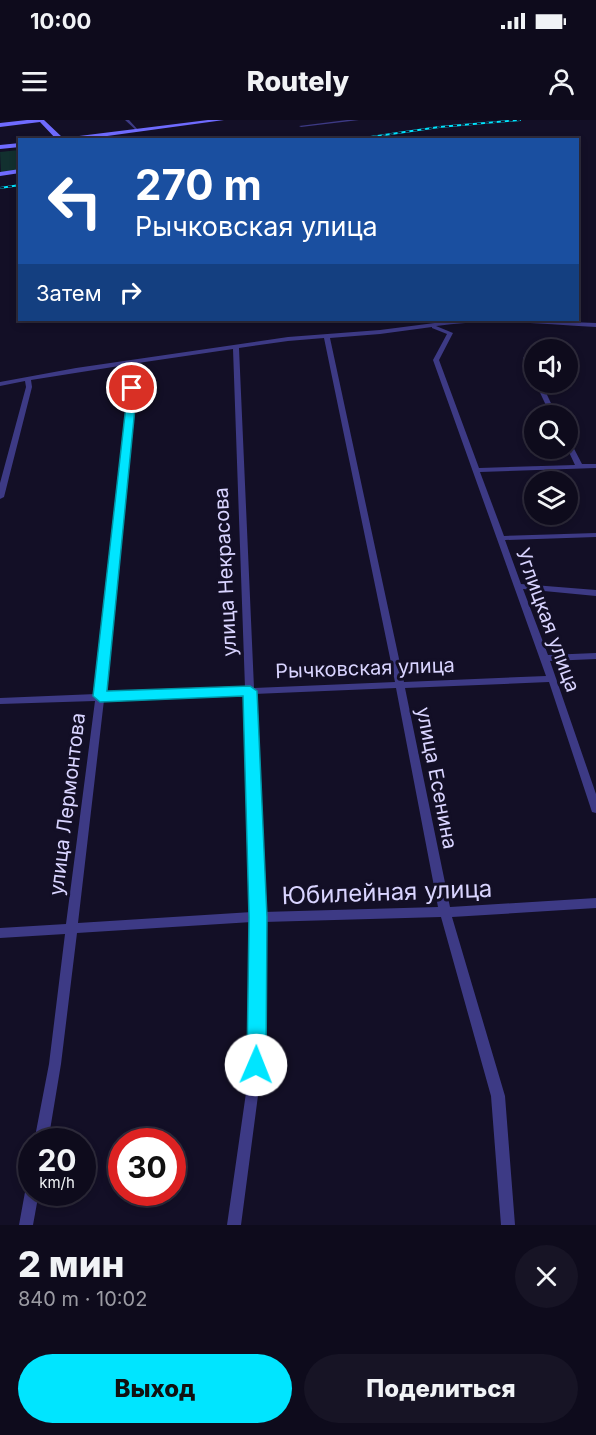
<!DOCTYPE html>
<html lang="ru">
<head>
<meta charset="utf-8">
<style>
  body { margin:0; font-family:Inter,sans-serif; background:#171425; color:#f1f3f6; height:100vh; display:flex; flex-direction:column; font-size:22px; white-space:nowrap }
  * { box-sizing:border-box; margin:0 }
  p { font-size:20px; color:#9b9ba3 }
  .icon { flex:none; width:33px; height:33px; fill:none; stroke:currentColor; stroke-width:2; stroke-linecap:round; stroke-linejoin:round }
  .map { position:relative; height:1105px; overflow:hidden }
  .details { display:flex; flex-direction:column; background:#0e0b1c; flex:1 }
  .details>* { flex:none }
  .guide { position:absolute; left:18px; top:18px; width:561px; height:183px; border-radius:0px; box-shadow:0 3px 9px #0003,0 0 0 2px #2e2b3b; background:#1a4fa0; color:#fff; overflow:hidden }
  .tools { position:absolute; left:524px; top:219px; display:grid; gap:12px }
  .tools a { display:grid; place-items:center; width:54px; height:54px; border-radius:50%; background:#0e0b1c; box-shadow:0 3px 9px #0003,0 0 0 2px #2e2b3b; font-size:30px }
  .speed { position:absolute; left:18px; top:1008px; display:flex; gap:12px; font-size:30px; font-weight:700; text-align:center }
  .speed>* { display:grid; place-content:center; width:78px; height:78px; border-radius:50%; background:#0e0b1c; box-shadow:0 3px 9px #0003,0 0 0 2px #2e2b3b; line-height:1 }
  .speed small { font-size:15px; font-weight:400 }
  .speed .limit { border:9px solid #d22; background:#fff; color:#111 }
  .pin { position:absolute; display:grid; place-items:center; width:51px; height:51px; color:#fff; margin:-26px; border:3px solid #fff; border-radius:50%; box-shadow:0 2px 6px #0007 }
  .me { position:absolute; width:66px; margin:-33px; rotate:1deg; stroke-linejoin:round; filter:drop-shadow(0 0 4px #0008) }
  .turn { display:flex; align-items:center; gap:21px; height:126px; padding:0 18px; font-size:27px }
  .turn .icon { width:78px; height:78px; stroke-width:2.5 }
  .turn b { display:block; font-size:42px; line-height:51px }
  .then { display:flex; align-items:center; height:57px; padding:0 18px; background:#0003; gap:12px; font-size:22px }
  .round { display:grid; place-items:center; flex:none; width:63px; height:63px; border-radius:32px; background:#171425 }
  .overview { display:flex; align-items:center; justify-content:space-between; height:102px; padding:0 18px }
  h1 { font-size:36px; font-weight:800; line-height:45px }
  .cta { display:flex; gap:12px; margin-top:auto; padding:12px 18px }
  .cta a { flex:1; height:69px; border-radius:36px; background:#00e5ff; color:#111; font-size:24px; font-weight:800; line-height:69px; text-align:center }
  .cta a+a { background:#171425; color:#f1f3f6 }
  .status { display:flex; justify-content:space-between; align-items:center; height:42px; padding:0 30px; background:#0e0b1c; direction:ltr }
  .status svg { height:16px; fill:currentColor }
  header { display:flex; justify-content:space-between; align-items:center; height:78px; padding:0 18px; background:#0e0b1c; font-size:27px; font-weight:800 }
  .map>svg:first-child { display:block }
</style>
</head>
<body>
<div class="status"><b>10:00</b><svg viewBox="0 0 49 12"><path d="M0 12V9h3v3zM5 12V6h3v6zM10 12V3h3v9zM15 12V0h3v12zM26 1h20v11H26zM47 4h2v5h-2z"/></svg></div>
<header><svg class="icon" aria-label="menu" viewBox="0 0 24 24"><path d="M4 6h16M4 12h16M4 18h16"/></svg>Routely<svg class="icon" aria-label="person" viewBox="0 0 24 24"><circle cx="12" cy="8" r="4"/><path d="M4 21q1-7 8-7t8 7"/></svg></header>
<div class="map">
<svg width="596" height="1105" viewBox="0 0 596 1105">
  <rect width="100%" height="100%" fill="#130f26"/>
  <path fill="#12302f" d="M19,30V50L1,53L0,32Z"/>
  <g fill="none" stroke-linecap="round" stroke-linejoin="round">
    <path fill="#3d3a85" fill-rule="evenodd" d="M125,0H129L139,11H137Z
      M347,0H359L301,7L299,6Z
      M458,200H516L596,203V207C543,204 489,198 436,206L453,213L439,240L479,348L575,345L567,328V319L570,321L582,344H596V348L480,352L504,416L596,413V417L505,420L521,464L596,470V476L523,469L548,535L596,533V539L550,541L596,674V693L592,692L591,689L549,562L405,568L450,787L596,778V788L452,797L505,976L515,1105H501L491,976L441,797L264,802L262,945L241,1105H227L250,945L252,802L77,813L61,944L48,1022H34L49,944L65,814L0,818V808L66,804L95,581L0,584V578L96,574L132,244L31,260L32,267L4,377L0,379V363L26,267L25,261L0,266V262L76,248L288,217L380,210ZM432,207V208L447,214L433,240L546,556L404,562L330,218L380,214ZM324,218L395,562L254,568L239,228L288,221ZM233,229L245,568L105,573L138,243ZM396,568L438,787L263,792L254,574ZM245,575L252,792L78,803L104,580Z
      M524,237L529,238L534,248V256L531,254L523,238Z
      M535,262H541L557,296H551Z
      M32,1065V1072H39L33,1105H19L25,1072L27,1067Z"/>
    <path fill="#6f6bff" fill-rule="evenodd" d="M27,0H44L63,18L208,0H224L78,20H57L40,2L0,7V3Z
      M20,23V27L0,29V25Z
      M20,49V53L0,56V52Z"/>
    <defs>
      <path id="rail" d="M350,20L439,7L520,0
        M0,68L20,65"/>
    </defs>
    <use href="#rail" stroke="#00e5ff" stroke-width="2"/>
    <use href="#rail" stroke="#130f26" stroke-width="1.5" stroke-dasharray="4" stroke-linecap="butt"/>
  </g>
  <path fill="#00e5ff" stroke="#0095a6" stroke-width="1.5" d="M132,265L137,268L107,571L250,566L257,571L267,797L266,945L263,952L256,955L250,952L247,945L249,797L243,576L100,582L93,576L128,268Z"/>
  <g text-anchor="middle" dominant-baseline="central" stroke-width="6" stroke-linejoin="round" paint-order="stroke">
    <g font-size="20" fill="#d9d4ff" stroke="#130f26">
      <text transform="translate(225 452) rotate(-93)">улица Некрасова</text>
      <text transform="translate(548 500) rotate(70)">Углицкая улица</text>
      <text transform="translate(365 548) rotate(-2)">Рычковская улица</text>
      <text transform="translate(437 658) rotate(79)">улица Есенина</text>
      <text transform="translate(67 684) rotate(-83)">улица Лермонтова</text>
    </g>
    <g font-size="24" fill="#d9d4ff" stroke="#130f26">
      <text transform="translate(387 772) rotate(-2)">Юбилейная улица</text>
    </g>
  </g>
</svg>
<div class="tools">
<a><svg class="icon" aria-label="sound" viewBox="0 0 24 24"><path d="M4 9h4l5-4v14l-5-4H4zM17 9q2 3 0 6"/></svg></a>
<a><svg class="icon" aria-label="search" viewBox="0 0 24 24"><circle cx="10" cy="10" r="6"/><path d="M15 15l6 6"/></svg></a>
<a><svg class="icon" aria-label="layers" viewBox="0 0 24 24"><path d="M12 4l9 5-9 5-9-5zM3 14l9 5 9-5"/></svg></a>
</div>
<div class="speed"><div>20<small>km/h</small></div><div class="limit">30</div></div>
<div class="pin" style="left:132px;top:268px;background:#d93025"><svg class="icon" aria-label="arrive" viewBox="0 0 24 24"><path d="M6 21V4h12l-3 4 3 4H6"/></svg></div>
<svg class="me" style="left:256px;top:945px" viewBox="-20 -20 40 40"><circle r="19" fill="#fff"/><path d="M0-13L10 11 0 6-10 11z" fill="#00e5ff"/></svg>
<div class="guide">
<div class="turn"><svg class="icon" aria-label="left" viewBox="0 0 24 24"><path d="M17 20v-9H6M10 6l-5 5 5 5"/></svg><div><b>270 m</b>Рычковская улица</div></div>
<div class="then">Затем<svg class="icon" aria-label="right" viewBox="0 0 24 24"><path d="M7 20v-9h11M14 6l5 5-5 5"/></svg></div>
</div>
</div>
<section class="details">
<div class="overview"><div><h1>2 мин</h1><p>840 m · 10:02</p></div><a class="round"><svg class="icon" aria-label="close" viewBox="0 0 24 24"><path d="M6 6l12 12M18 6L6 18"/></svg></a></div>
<div class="cta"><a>Выход</a><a>Поделиться</a></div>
</section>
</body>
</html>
